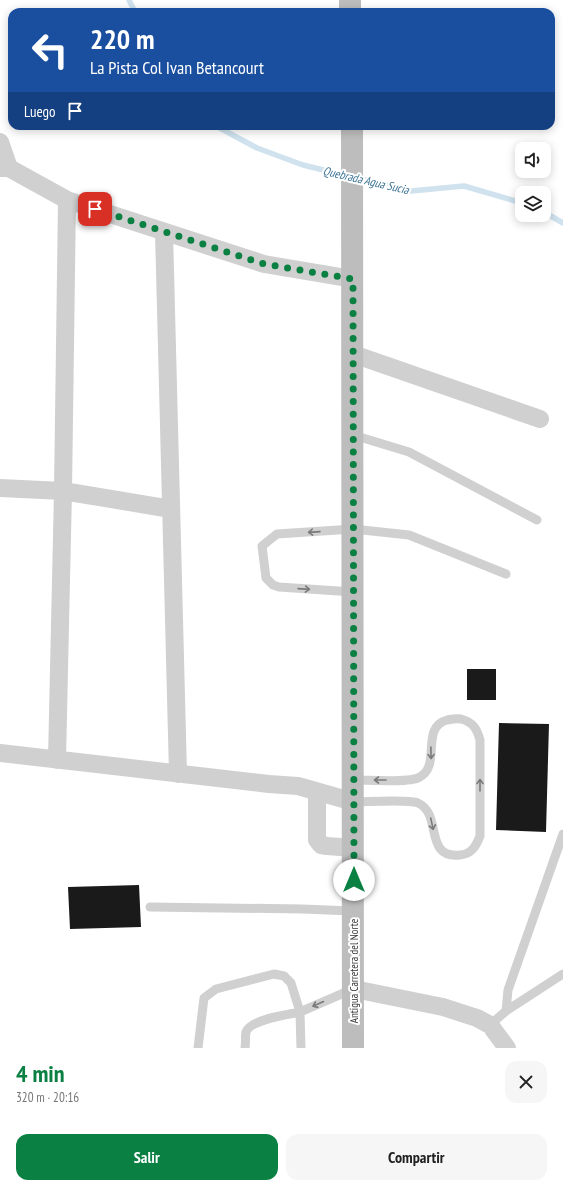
<!DOCTYPE html>
<html lang="es">
<head>
<meta charset="utf-8">
<style>
  body { margin:0; font-family:"PT Sans Narrow",sans-serif; background:#f6f6f6; color:#222; height:100vh; display:flex; flex-direction:column; font-size:15px; white-space:nowrap }
  * { box-sizing:border-box; margin:0 }
  p { font-size:13px; color:#767676 }
  .icon { flex:none; width:22px; height:22px; fill:none; stroke:currentColor; stroke-width:2; stroke-linecap:round; stroke-linejoin:round }
  .map { position:relative; height:1048px; overflow:hidden }
  .details { display:flex; flex-direction:column; background:#fff; flex:1 }
  .details>* { flex:none }
  .hud { position:absolute; left:8px; top:8px; width:547px; height:122px; border-radius:12px; box-shadow:0 2px 10px #0003; background:#1a4fa0; color:#fff; overflow:hidden }
  .controls { position:absolute; left:515px; top:142px; display:grid; gap:8px }
  .controls a { display:grid; place-items:center; width:36px; height:36px; border-radius:8px; background:#fff; box-shadow:0 2px 10px #0003; font-size:20px }
  .pin { position:absolute; display:grid; place-items:center; width:34px; height:34px; color:#fff; margin:-17px; border-radius:8px; box-shadow:0 2px 6px #0006 }
  .me { position:absolute; width:44px; margin:-22px; rotate:0deg; stroke-linejoin:round; filter:drop-shadow(0 0 3px #0008) }
  .turn { display:flex; align-items:center; gap:14px; height:84px; padding:0 16px; font-size:18px }
  .turn .icon { width:52px; height:52px; stroke-width:2.5 }
  .turn b { display:block; font-size:28px; line-height:34px }
  .then { display:flex; align-items:center; height:38px; padding:0 16px; background:#0003; gap:8px; font-size:15px }
  .round { display:grid; place-items:center; flex:none; width:42px; height:42px; border-radius:12px; background:#f6f6f6 }
  .summary { display:flex; align-items:center; justify-content:space-between; height:68px; padding:0 16px }
  h1 { font-size:24px; font-weight:800; line-height:30px; color:#0b8043 }
  .primary-button { display:flex; gap:8px; margin-top:auto; padding:8px 16px }
  .primary-button a { flex:1; height:46px; border-radius:12px; background:#0b8043; color:#fff; font-size:16px; font-weight:800; line-height:46px; text-align:center }
  .primary-button a+a { background:#f6f6f6; color:#222 }
  .map>svg:first-child { display:block }
</style>
</head>
<body>
<div class="map">
<svg width="563" height="1048" viewBox="0 0 563 1048">
  <rect width="100%" height="100%" fill="#fff"/>
  <g fill="none" stroke-linecap="round" stroke-linejoin="round">
    <path stroke="#cfe2ee" stroke-width="5.5" d="M129,0L135,12
      M216,126L257,148L303,165L348,176
      M357,178L411,191L464,186L522,203
      M544,212L563,223"/>
  </g>
  <path fill="#1a1a1a" d="M467,669H496V700H467Z
    M499,723L549,724L546,832L496,830Z
    M139,885L141,927L70,929L68,887Z"/>
  <g fill="none" stroke-linecap="round" stroke-linejoin="round">
    <path stroke="#d0d0d0" stroke-width="9" d="M353,435L409,452L537,520
      M353,592L279,587L273,585L266,578L262,546L277,534L353,529L409,535L506,574
      M354,780C368,780 406,783 418,778C443,767 419,728 447,720C452,719 456,718 461,719C473,722 477,729 480,740V836C476,846 472,854 460,855C423,859 443,814 418,803C409,799 367,802 354,802
      M150,907L302,909L353,911
      M506,1011L508,990L563,834
      M490,1025L506,1011L563,974
      M198,1048L204,998L216,989L274,974L284,976L291,983L300,1012C287,1015 251,1019 246,1032C245,1037 246,1043 245,1048
      M301,1048L300,1012L353,989"/>
    <path stroke="#d0d0d0" stroke-width="18" d="M0,142L9,168
      M0,168H9L67,200L264,264L353,279
      M164,232L178,774
      M353,354L540,419
      M0,488L63,491L171,509
      M0,753L269,784L298,786L354,802
      M57,760L63,491L67,200
      M317,792V840L321,845L327,846L354,848
      M354,989L443,1007L477,1018L490,1025L507,1048"/>
    <path stroke="#bdbdbd" stroke-width="22" d="M350,0V12
      M352,126L353,1048"/>
  </g>
  <defs><path id="oneway-shaft" d="M-6 0H5M1.5-3L5.5 0L1.5 3" fill="none" stroke-width="1.6" stroke-linecap="round" stroke-linejoin="round"/></defs>
  <g stroke="#7a7a7a">
    <use href="#oneway-shaft" transform="translate(314 532) rotate(176)"/>
    <use href="#oneway-shaft" transform="translate(304 589) rotate(4)"/>
    <use href="#oneway-shaft" transform="translate(431 753) rotate(89)"/>
    <use href="#oneway-shaft" transform="translate(380 780) rotate(-180)"/>
    <use href="#oneway-shaft" transform="translate(480 785) rotate(-90)"/>
    <use href="#oneway-shaft" transform="translate(432 824) rotate(78)"/>
    <use href="#oneway-shaft" transform="translate(318 1004) rotate(156)"/>
  </g>
  <g fill="none" stroke-linecap="round" stroke-linejoin="round">
    <path stroke="#0b8043" stroke-width="7" stroke-dasharray="0 12.6" d="M95,209L264,264L353,279L354,880"/>
  </g>
  <g text-anchor="middle" dominant-baseline="central" stroke-width="4" stroke-linejoin="round" paint-order="stroke">
    <g font-size="11" fill="#333" stroke="#fff">
      <text transform="translate(354 971) rotate(-90)">Antigua Carretera del Norte</text>
    </g>
    <g font-size="12" font-style="italic" fill="#3f7597" stroke="#fff">
      <text transform="translate(366 180) rotate(13)">Quebrada Agua Sucia</text>
    </g>
  </g>
</svg>
<div class="controls">
<a><svg class="icon" aria-label="sound" viewBox="0 0 24 24"><path d="M4 9h4l5-4v14l-5-4H4zM17 9q2 3 0 6"/></svg></a>
<a><svg class="icon" aria-label="layers" viewBox="0 0 24 24"><path d="M12 4l9 5-9 5-9-5zM3 14l9 5 9-5"/></svg></a>
</div>
<div class="pin" style="left:95px;top:209px;background:#d93025"><svg class="icon" aria-label="arrive" viewBox="0 0 24 24"><path d="M6 21V4h12l-3 4 3 4H6"/></svg></div>
<svg class="me" style="left:354px;top:880px" viewBox="-20 -20 40 40"><circle r="19" fill="#fff"/><path d="M0-13L10 11 0 6-10 11z" fill="#0b8043"/></svg>
<div class="hud">
<div class="turn"><svg class="icon" aria-label="left" viewBox="0 0 24 24"><path d="M17 20v-9H6M10 6l-5 5 5 5"/></svg><div><b>220 m</b>La Pista Col Ivan Betancourt</div></div>
<div class="then">Luego<svg class="icon" aria-label="arrive" viewBox="0 0 24 24"><path d="M6 21V4h12l-3 4 3 4H6"/></svg></div>
</div>
</div>
<section class="details">
<div class="summary"><div><h1>4 min</h1><p>320 m · 20:16</p></div><a class="round"><svg class="icon" aria-label="close" viewBox="0 0 24 24"><path d="M6 6l12 12M18 6L6 18"/></svg></a></div>
<div class="primary-button"><a>Salir</a><a>Compartir</a></div>
</section>
</body>
</html>
